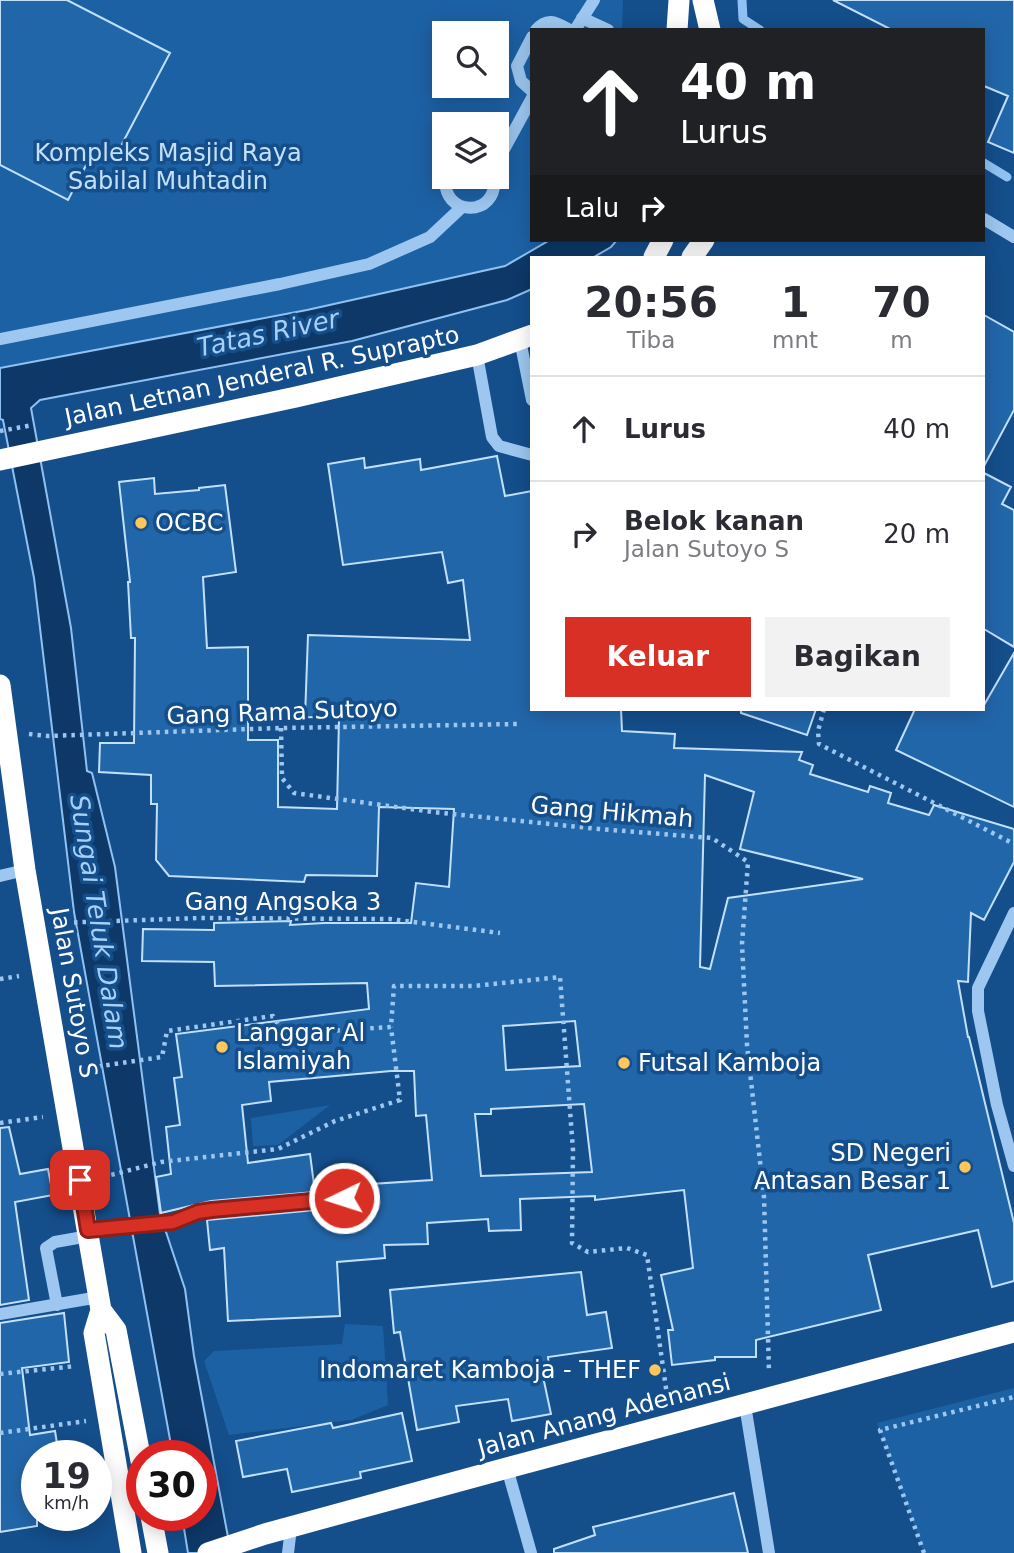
<!DOCTYPE html>
<html lang="id">
<head>
<meta charset="utf-8">
<style>
  body { margin:0; font-family:"DejaVu Sans",sans-serif; background:#f2f2f3; color:#2b2b33; height:100vh; display:flex; flex-direction:column; font-size:26px; white-space:nowrap }
  * { box-sizing:border-box; margin:0 }
  p { font-size:23px; color:#7c7c81 }
  .icon { flex:none; width:38px; height:38px; fill:none; stroke:currentColor; stroke-width:2; stroke-linecap:round; stroke-linejoin:round }
  .map { position:relative; flex:1; overflow:hidden }
  .sheet { position:absolute; left:530px; top:256px; width:455px; height:455px; display:flex; flex-direction:column; background:#fff; border-radius:0px; box-shadow:0 4px 18px #0003 }
  .sheet>* { flex:none }
  .top-card { position:absolute; left:530px; top:28px; width:455px; height:214px; border-radius:0px; box-shadow:0 4px 18px #0003; background:#202124; color:#fff; overflow:hidden }
  .tools { position:absolute; left:432px; top:21px; display:grid; gap:14px }
  .tools a { display:grid; place-items:center; width:77px; height:77px; border-radius:0px; background:#fff; box-shadow:0 4px 18px #0003; font-size:35px }
  .speed { position:absolute; left:21px; top:1440px; display:flex; gap:14px; font-size:35px; font-weight:700; text-align:center }
  .speed>* { display:grid; place-content:center; width:91px; height:91px; border-radius:50%; background:#fff; box-shadow:0 4px 18px #0003; line-height:1 }
  .speed small { font-size:18px; font-weight:400 }
  .speed .limit { border:10px solid #d22; background:#fff; color:#111 }
  .pin { position:absolute; display:grid; place-items:center; width:60px; height:60px; color:#fff; margin:-30px; border-radius:14px; box-shadow:0 4px 10px #0006 }
  .me { position:absolute; width:77px; margin:-38px; rotate:266deg; stroke-linejoin:round; filter:drop-shadow(0 0 5px #0008) }
  .turn { display:flex; align-items:center; gap:24px; height:147px; padding:0 35px; font-size:32px }
  .turn .icon { width:91px; height:91px; stroke-width:2.5 }
  .turn b { display:block; font-size:49px; line-height:60px }
  .then { display:flex; align-items:center; height:66px; padding:0 35px; background:#0003; gap:14px; font-size:26px }
  .eta { display:flex; justify-content:space-evenly; align-items:center; height:119px; text-align:center }
  .eta b { font-size:42px; font-weight:700; line-height:49px }
  .primary-button { display:flex; gap:14px; margin-top:auto; padding:14px 35px }
  .primary-button a { flex:1; height:80px; border-radius:0px; background:#d93025; color:#fff; font-size:28px; font-weight:700; line-height:80px; text-align:center }
  .primary-button a+a { background:#f2f2f3; color:#2b2b33 }
  ul { padding:0; list-style:none }
  li { display:flex; align-items:center; gap:21px; height:105px; padding:0 35px; border-top:2px solid #e1e1e2 }
  li div { flex:1 }
  li b { display:block; font-size:26px }
  li em { font-style:normal }
  .map>svg:first-child { display:block }
</style>
</head>
<body>
<div class="map">
<svg width="1014" height="1553" viewBox="0 0 1014 1553">
  <rect width="100%" height="100%" fill="#144e8b"/>
  <path fill="#1d61a5" fill-rule="evenodd" d="M0,0H623L622,30H532V240H550L505,266L307,310L0,368ZM444,33H497V86H444ZM444,124H497V177H444Z
    M330,1105L278,1145L253,1146L251,1118Z
    M345,1324L383,1326L388,1405L351,1420L229,1435L204,1361L214,1351L342,1344Z
    M1014,1388V1553H924L877,1423Z"/>
  <path fill="#0d3868" stroke="#8fc2f3" stroke-width="2" d="M550,240H617L611,247L594,257H532V289L507,300L352,341L40,400L31,408L71,628L87,771L92,773L115,867L160,1214L185,1289L194,1356L231,1553H188L182,1516H201V1456H173L74,912L34,578L3,420L0,419V368L307,310L505,266Z"/>
  <g fill="none" stroke-linecap="round" stroke-linejoin="round">
    <path stroke="#8fc2f3" stroke-width="9" d="M742,0L743,19L760,30
      M984,163L1007,177"/>
  </g>
  <path fill="#26a" stroke="#c3e0fb" stroke-width="2" fill-rule="evenodd" d="M0,0H67L170,53L113,161L94,150L68,200L0,165Z
    M833,0H1014V153L988,142L1008,96L984,86V30H892Z
    M984,315L1014,332V410L984,466Z
    M497,456L505,496L532,491V709H621L622,731L675,734L674,748L802,752L799,760L813,765L810,774L868,792L870,786L891,793L888,803L929,815L934,805L1014,829V862L984,920L971,913L968,982L958,981L968,1037H969L1014,1223V1281L992,1287L978,1230L868,1255L881,1310L756,1340V1357H715V1360L672,1365L668,1330H673L661,1275L693,1268L684,1190L595,1200V1196L520,1199L521,1230L489,1231L488,1219L427,1223L428,1244L384,1245L385,1258L337,1262L340,1316L228,1321L224,1248L210,1250L207,1220L369,1205L374,1203L377,1196L371,1184L432,1180L426,1115L416,1116L414,1071H391L269,1082L271,1101L242,1105L248,1163L310,1154L315,1192L211,1201L161,1213L156,1177L171,1174L166,1127L180,1125L174,1078L182,1077L176,1034L369,1009L367,983L215,986L214,962L142,961L143,929L214,930V923L291,921L290,925L324,923H411L416,883L449,887L454,809L379,807L377,876L306,875L304,882L169,876L156,860L157,804H151V775L99,772L100,743H134L135,638H131L128,582H130L119,482L154,478L155,494L199,490V488L225,485L236,572L203,577L207,648L248,647V740H278V807L337,809L339,718L305,717L308,635L470,640L463,580L448,583L442,552L343,565L328,464L364,458L365,468L420,459L421,470ZM705,775L754,792L740,849L863,879L728,898L710,969L700,967ZM575,1021L580,1066L506,1070L503,1026ZM584,1104L592,1172L481,1176L475,1114H491V1109Z
    M984,473L1011,487L1002,504L1014,510V647L984,629Z
    M1014,653V807L896,750L915,709H984V705Z
    M741,709H816L807,735L741,713Z
    M9,1127L20,1174L48,1169L53,1195L15,1202L29,1300L0,1305V1128Z
    M581,1272L587,1315L606,1312L612,1348L548,1357L549,1366L541,1367L551,1414L512,1421L508,1399L456,1406L459,1422L417,1430L400,1332L394,1333L390,1290Z
    M64,1313L69,1362L22,1368L30,1435L55,1431L59,1456H37V1526L0,1532V1323Z
    M402,1413L412,1461L360,1472L361,1478L292,1492L287,1469L243,1477L236,1441L331,1423L333,1428Z
    M734,1493L748,1553H554V1549L595,1535L593,1527Z"/>
  <g fill="none" stroke-linecap="round" stroke-linejoin="round">
    <path stroke="#9dc7f0" stroke-width="4.5" stroke-dasharray="3.5 5" stroke-linecap="butt" d="M0,431L33,425
      M824,709L818,731L819,744L1014,844
      M281,728L282,778L294,793L433,812L599,829L712,838L748,862L742,944L747,1045L764,1197L769,1372
      M29,734L48,736L281,728L518,724
      M57,923L200,918L390,919L500,933
      M0,979L19,976
      M81,1069L162,1057L167,1031L273,1016L284,1034L391,1027L394,986H474L560,977L573,1150L572,1243L588,1252L627,1248L647,1255L668,1402
      M0,1123L43,1117
      M103,1177L161,1162L278,1149L335,1121L400,1100L391,1027
      M0,1374L76,1366
      M0,1433L86,1421
      M924,1553L880,1430L1014,1397"/>
    <path stroke="#9dc7f0" stroke-width="12" d="M582,18L608,30
      M536,30C548,16 557,23 570,30
      M575,30L594,0
      M532,37L517,66L521,81L532,91
      M497,162L532,98
      M446,177C440,217 499,219 494,177
      M984,219L1014,237
      M0,339L280,284L369,264L430,237L462,207
      M520,340L532,400
      M477,355L492,437L499,446L532,455
      M0,876L25,870
      M1014,913L978,988V1011L997,1105L1014,1166
      M88,1230L172,1222L198,1212L212,1210L368,1196
      M57,1305L46,1248L55,1242L89,1236
      M0,1314L99,1297
      M745,1405L769,1553
      M507,1468L531,1553
      M288,1553L291,1528"/>
    <path stroke="#fff" stroke-width="21" d="M703,0L710,30
      M677,30L679,0
      M654,257L663,240
      M692,257L704,240
      M0,460L296,397L477,355L532,335
      M0,685L25,870L101,1310L116,1330L142,1466
      M101,1310L94,1333L131,1553
      M151,1516L158,1553
      M208,1553L265,1534L507,1468L1014,1332"/>
  </g>
  <g fill="none" stroke-linecap="round" stroke-linejoin="round">
    <defs>
      <path id="route" d="M80,1180L88,1230L173,1222L198,1212L212,1210L344,1198"/>
    </defs>
    <use href="#route" stroke="#8d1f18" stroke-width="18"/>
    <use href="#route" stroke="#d93025" stroke-width="12"/>
  </g>
  <g fill="#ffc75b" stroke="#144e8b" stroke-width="2.5">
    <circle cx="141" cy="523" r="7"/>
    <circle cx="222" cy="1047" r="7"/>
    <circle cx="624" cy="1063" r="7"/>
    <circle cx="965" cy="1167" r="7"/>
    <circle cx="655" cy="1370" r="7"/>
  </g>
  <g text-anchor="middle" dominant-baseline="central" stroke-width="7" stroke-linejoin="round" paint-order="stroke">
    <g font-size="24" fill="#c3e0fb" stroke="#144e8b">
      <text x="168" y="153">Kompleks Masjid Raya<tspan x="168" dy="28">Sabilal Muhtadin</tspan></text>
    </g>
    <g font-size="24" fill="#fff" stroke="#144e8b">
      <text transform="translate(262 376) rotate(-12)">Jalan Letnan Jenderal R. Suprapto</text>
      <text transform="translate(282 712) rotate(-2)">Gang Rama Sutoyo</text>
      <text transform="translate(612 812) rotate(5)">Gang Hikmah</text>
      <text x="283" y="902">Gang Angsoka 3</text>
      <text transform="translate(74 993) rotate(80)">Jalan Sutoyo S</text>
      <text transform="translate(604 1415) rotate(-15)">Jalan Anang Adenansi</text>
    </g>
    <g font-size="24" fill="#fff" stroke="#144e8b" text-anchor="start">
      <text x="155" y="523">OCBC</text>
      <text x="236" y="1033">Langgar Al<tspan x="236" dy="28">Islamiyah</tspan></text>
      <text x="638" y="1063">Futsal Kamboja</text>
      <text x="951" y="1153" text-anchor="end">SD Negeri<tspan x="951" dy="28">Antasan Besar 1</tspan></text>
      <text x="641" y="1370" text-anchor="end">Indomaret Kamboja - THEF</text>
    </g>
    <g font-size="26" font-style="italic" fill="#a8d0f7" stroke="#144e8b">
      <text transform="translate(268 333) rotate(-12)">Tatas River</text>
      <text transform="translate(99 922) rotate(81)">Sungai Teluk Dalam</text>
    </g>
  </g>
</svg>
<div class="tools">
<a><svg class="icon" aria-label="search" viewBox="0 0 24 24"><circle cx="10" cy="10" r="6"/><path d="M15 15l6 6"/></svg></a>
<a><svg class="icon" aria-label="layers" viewBox="0 0 24 24"><path d="M12 4l9 5-9 5-9-5zM3 14l9 5 9-5"/></svg></a>
</div>
<div class="speed"><div>19<small>km/h</small></div><div class="limit">30</div></div>
<div class="pin" style="left:80px;top:1180px;background:#d93025"><svg class="icon" aria-label="arrive" viewBox="0 0 24 24"><path d="M6 21V4h12l-3 4 3 4H6"/></svg></div>
<svg class="me" style="left:344px;top:1198px" viewBox="-20 -20 40 40"><circle r="17" fill="#d93025" stroke="#fff" stroke-width="3"/><path d="M0-11L8 9 0 5-8 9z" fill="#fff"/></svg>
<div class="top-card">
<div class="turn"><svg class="icon" aria-label="ahead" viewBox="0 0 24 24"><path d="M12 20V5M6 11l6-6 6 6"/></svg><div><b>40 m</b>Lurus</div></div>
<div class="then">Lalu<svg class="icon" aria-label="right" viewBox="0 0 24 24"><path d="M7 20v-9h11M14 6l5 5-5 5"/></svg></div>
</div>
<section class="sheet">
<div class="eta">
<div><b>20:56</b><p>Tiba</p></div>
<div><b>1</b><p>mnt</p></div>
<div><b>70</b><p>m</p></div>
</div>
<ul>
<li><svg class="icon" aria-label="ahead" viewBox="0 0 24 24"><path d="M12 20V5M6 11l6-6 6 6"/></svg><div><b>Lurus</b></div><em>40 m</em></li>
<li><svg class="icon" aria-label="right" viewBox="0 0 24 24"><path d="M7 20v-9h11M14 6l5 5-5 5"/></svg><div><b>Belok kanan</b><p>Jalan Sutoyo S</p></div><em>20 m</em></li>
</ul>
<div class="primary-button"><a>Keluar</a><a>Bagikan</a></div>
</section>
</div>
</body>
</html>
